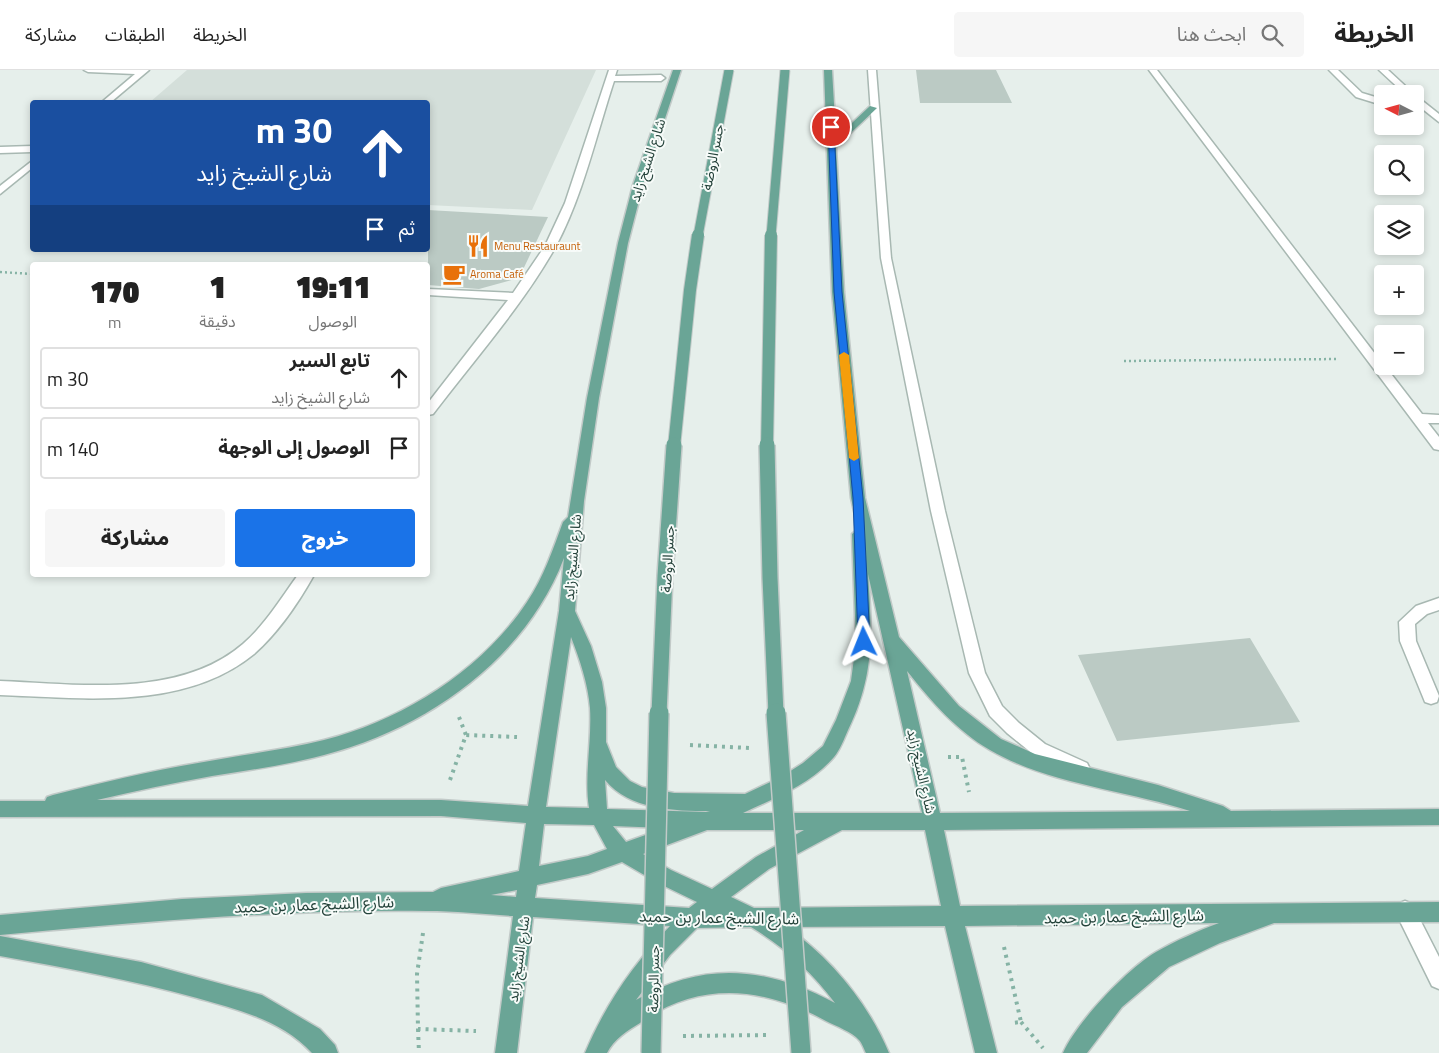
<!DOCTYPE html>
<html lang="ar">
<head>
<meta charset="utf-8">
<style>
  body { margin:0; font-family:"Titillium Web","Noto Sans Arabic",sans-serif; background:#f6f6f6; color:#222; direction:rtl; height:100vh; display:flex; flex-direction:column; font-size:19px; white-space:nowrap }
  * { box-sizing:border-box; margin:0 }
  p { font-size:16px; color:#767676 }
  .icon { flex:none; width:28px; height:28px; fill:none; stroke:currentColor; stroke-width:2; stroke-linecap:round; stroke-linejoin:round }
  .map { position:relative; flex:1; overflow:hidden; direction:ltr }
  .drawer { position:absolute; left:30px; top:192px; width:400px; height:315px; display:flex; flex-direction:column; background:#fff; border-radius:5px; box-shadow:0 2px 8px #0003; direction:rtl }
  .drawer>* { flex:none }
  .hud { position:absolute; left:30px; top:30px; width:400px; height:152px; border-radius:5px; box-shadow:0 2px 8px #0003; direction:rtl; background:#1a4fa0; color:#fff; overflow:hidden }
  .needle { width:32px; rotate:276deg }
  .buttons { position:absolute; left:1374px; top:15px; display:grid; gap:10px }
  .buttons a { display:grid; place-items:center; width:50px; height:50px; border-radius:5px; background:#fff; box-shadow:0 2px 8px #0003; font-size:25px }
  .pin { position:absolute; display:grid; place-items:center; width:42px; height:42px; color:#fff; margin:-21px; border:2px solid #fff; border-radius:50%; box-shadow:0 1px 5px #0007 }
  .me { position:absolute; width:55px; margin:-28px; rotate:358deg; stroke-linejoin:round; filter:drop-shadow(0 0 4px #0008) }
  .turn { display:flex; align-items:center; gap:18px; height:105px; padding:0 15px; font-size:22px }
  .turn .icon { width:65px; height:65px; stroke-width:2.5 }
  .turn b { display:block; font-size:35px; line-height:42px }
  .then { display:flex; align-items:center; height:48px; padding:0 15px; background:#0003; gap:10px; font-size:19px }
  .eta { display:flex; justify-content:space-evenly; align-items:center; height:85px; text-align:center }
  .eta b { font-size:30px; font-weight:800; line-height:35px }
  .button { display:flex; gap:10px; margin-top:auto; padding:10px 15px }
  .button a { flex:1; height:58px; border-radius:5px; background:#1a73e8; color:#fff; font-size:20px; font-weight:800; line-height:58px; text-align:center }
  .button a+a { background:#f6f6f6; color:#222 }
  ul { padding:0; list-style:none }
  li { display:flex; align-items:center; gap:15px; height:62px; margin:0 10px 8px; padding:0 5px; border:2px solid #e0e0e0; border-radius:5px }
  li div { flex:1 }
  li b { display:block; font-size:19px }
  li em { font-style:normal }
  header { display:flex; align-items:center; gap:30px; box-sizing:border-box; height:70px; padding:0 25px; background:#fff; border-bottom:1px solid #e0e0e0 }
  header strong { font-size:24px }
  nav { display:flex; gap:28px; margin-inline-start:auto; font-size:18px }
  .search { width:350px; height:45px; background:#f6f6f6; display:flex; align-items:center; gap:12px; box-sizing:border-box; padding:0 18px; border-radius:5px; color:#767676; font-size:19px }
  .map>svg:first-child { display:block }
</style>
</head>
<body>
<header>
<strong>الخريطة</strong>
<div class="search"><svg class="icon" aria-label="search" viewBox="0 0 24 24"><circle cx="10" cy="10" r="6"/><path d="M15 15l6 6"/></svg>ابحث هنا</div>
<nav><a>الخريطة</a><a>الطبقات</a><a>مشاركة</a></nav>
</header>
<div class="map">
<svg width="1439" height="983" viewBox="0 0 1439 983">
  <rect width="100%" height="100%" fill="#e6efeb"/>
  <path fill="#d4dfda" d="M187,0H596L532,140L428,135V32H150Z"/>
  <path fill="#bbcac4" d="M916,0H996L1012,33H920Z
    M428,140L548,147L519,208L479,219L428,215Z
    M1250,568L1300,652L1117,671L1078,585Z"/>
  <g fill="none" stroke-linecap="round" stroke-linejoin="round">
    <defs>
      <path id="minor" d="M84,0H149L111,32H102L135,4L88,2Z
        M609,0H617L615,6L661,5L665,8L661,11H614C596,66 583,125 556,176C523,235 474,290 433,344L428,345V333L508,230L428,225V219L513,223L545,176L565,133Z
        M868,0H876L891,188L945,441L985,603L1002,636L1019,653L1045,674L1087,693L1090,699L1087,705L1081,707L1033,684L1007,663L990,646L969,603L931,441L881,188Z
        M1149,0H1157L1382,293V296H1385L1422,344L1439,345V353H1428L1439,367V380L1434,379Z
        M1329,0H1338L1362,23L1382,29V35L1356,27Z
        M1379,0H1388L1414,24H1405Z
        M1415,25L1439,44V52L1415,33Z
        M32,76V82L0,83V77Z
        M32,91V98L0,124V116Z
        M298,505H314C299,532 277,564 254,584C184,641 83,628 0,625V611C78,614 179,629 243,574C265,555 281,528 298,505Z
        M1439,528V540L1427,544L1415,554L1416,571L1439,626L1437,632L1431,634L1425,632L1423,627L1400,571L1399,552L1416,536Z
        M1405,831L1412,834L1439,887V919L1432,916L1395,841L1398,834Z"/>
      <path id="major" d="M673,0H681L643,115L628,173L599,328L584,431L575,541L591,576L602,612L606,638V672L616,697L630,711L642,717L674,723L745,724L781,707L803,693L823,676L836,650L851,611L856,573L852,464L858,459L851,428L832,222L824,0H832L836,68L870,36L877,38L836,77L844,222L865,428L899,567L959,636L1001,669L1035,684L1158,715L1223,736L1231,741L1439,739V755L944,760L960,836L1439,832V852L1274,853L1220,873L1169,897L1122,937L1087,983H1063C1076,953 1127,899 1156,882C1175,871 1198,861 1219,853L965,856L997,983H975L945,856L787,857C831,888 868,933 889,983H866C864,979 862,973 859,970C852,962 836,956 826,951C765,917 699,910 640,953C627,961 614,969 607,983H585C605,935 634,893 670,856L533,847L517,983H495L513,846C485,844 455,841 427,841C284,839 142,852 0,865V845L182,829L306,823L433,822L441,818L519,801L526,753L441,746L0,747V731H45L47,727L53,725C101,713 149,701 198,693C240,685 283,680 324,670C403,650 482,600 527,532C544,507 553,479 563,452L568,447L587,328L618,173L633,115ZM564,488L559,541L528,736L441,730H97C135,721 173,713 212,706C250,700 287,695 324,685C428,658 525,589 564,488ZM868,504L922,743H743C775,728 811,714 834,687C840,680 844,669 848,660C875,604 872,564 868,504ZM571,567C580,590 588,614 590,638C592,672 584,705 589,738L546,737ZM907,601C931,631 957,661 990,680C1048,714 1126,720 1190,741L940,743ZM605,710C630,740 674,741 710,741L706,742L607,739ZM544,754L594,755L607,779L588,786L539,796ZM613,756L665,758L626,772ZM707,760H804L756,787L712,819L671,800L643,784ZM842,760H925L941,836L754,838L731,827L769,799ZM622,792L658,813L697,832L689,838L535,828L537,815L588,804ZM517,820L516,827L491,825ZM751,857C784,877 812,902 835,933C767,897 704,890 636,930L670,885L697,858Z
        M0,866L141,892L262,925L320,959L335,975L338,983H312C282,950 238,940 197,928C132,910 66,898 0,886Z"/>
    </defs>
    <use href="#minor" stroke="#a8b8b2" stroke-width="3"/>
    <use href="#major" stroke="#c2cac8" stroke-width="3"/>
    <path stroke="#86b3a5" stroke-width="2.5" stroke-dasharray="2 3" stroke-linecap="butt" d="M0,202L32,204
      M1124,291L1338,289"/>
    <path stroke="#86b3a5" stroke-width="4" stroke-dasharray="3 5" stroke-linecap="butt" d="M459,647L466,665
      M690,675L749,678
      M948,687H962L969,722
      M450,710L466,665L517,667
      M423,863L417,904L418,959L476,961
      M1004,877L1021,952L1012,953
      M1021,952L1043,978
      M418,959L419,983
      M683,966L769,965"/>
    <use href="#minor" fill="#fff" fill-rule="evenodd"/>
    <use href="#major" fill="#6aa596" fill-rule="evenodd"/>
    <defs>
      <path id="major-bridge-far3" d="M698,166L729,0
        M771,166L785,0"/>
      <path id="major-bridge-far2" d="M674,377L690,220L698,165
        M767,377L771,165"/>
      <path id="major-bridge-far1" d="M767,375L770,508L776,644
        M659,644L665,506L674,375"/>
      <path id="major-bridge" d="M776,643L801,983
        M651,983L659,643"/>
    </defs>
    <use href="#major-bridge-far3" stroke="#c2cac8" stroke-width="11" stroke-linecap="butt"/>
    <use href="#major-bridge-far2" stroke="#c2cac8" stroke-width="14" stroke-linecap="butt"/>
    <use href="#major-bridge-far1" stroke="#c2cac8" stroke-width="18" stroke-linecap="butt"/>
    <use href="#major-bridge" stroke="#c2cac8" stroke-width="22" stroke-linecap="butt"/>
    <use href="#major-bridge-far3" stroke="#6aa596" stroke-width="9"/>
    <use href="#major-bridge-far2" stroke="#6aa596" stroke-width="12"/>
    <use href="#major-bridge-far1" stroke="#6aa596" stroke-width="15"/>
    <use href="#major-bridge" stroke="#6aa596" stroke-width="19"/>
  </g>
  <path fill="#1a73e8" stroke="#114b97" d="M828,55L834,57L842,222L863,428L870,572L864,577L858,572L853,428L834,222Z"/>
  <path fill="#f59e0b" d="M844,282L849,285L859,388L854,391L849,388L839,285Z"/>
  <defs>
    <symbol id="restaurant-bare" viewBox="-9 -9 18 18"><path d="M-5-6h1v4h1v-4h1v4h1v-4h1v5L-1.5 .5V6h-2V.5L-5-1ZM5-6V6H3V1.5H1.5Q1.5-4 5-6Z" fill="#e8710a" stroke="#f7fbf9" stroke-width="2.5" paint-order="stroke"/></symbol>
    <symbol id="cafe-bare" viewBox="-9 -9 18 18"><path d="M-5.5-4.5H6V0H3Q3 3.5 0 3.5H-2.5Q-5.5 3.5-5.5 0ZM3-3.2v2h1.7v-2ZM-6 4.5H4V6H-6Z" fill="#e8710a" stroke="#f7fbf9" stroke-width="2.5" paint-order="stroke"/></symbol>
  </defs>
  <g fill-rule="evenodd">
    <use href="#restaurant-bare" x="462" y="160" width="32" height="32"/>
    <use href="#cafe-bare" x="438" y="188" width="32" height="32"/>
  </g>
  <g text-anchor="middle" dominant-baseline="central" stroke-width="4" stroke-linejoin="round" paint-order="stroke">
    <g font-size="11" fill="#c56008" stroke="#f7fbf9" text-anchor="start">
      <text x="494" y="176">Menu Restauraunt</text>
      <text x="470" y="204">Aroma Café</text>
    </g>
    <g font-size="14" fill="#24423a" stroke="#f7fbf9">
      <text transform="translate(712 87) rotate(-79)">جسر الروضة</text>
      <text transform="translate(647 90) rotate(-72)">شارع الشيخ زايد</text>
      <text transform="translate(572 487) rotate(-85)">شارع الشيخ زايد</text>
      <text transform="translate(667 489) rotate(-87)">جسر الروضة</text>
      <text transform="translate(922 701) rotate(77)">شارع الشيخ زايد</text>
      <text transform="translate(518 889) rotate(-82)">شارع الشيخ زايد</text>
      <text transform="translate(653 909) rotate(-89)">جسر الروضة</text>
    </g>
    <g font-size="16" fill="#24423a" stroke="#f7fbf9">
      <text transform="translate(314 834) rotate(-2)">شارع الشيخ عمار بن حميد</text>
      <text transform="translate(1124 846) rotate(-1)">شارع الشيخ عمار بن حميد</text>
      <text transform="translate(719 847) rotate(1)">شارع الشيخ عمار بن حميد</text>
    </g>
  </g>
</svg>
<div class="buttons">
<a><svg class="needle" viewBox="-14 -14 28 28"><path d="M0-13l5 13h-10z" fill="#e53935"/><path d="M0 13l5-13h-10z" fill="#767676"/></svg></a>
<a><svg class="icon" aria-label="search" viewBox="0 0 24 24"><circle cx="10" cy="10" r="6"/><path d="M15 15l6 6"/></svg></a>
<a><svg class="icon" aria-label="layers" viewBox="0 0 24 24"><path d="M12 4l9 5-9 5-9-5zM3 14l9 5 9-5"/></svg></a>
<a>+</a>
<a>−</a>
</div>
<div class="pin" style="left:831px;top:57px;background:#d93025"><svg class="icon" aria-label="arrive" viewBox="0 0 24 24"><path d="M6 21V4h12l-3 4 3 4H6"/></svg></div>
<svg class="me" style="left:864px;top:572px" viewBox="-20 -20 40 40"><path d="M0-17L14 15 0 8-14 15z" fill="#1a73e8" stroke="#fff" stroke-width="4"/></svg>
<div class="hud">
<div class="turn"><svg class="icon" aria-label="ahead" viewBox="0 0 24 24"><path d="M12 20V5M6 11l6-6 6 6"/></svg><div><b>30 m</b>شارع الشيخ زايد</div></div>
<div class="then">ثم<svg class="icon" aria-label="arrive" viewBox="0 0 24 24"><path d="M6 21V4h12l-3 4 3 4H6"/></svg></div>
</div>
<section class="drawer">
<div class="eta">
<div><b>19:11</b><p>الوصول</p></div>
<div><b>1</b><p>دقيقة</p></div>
<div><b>170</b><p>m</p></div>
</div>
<ul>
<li><svg class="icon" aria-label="ahead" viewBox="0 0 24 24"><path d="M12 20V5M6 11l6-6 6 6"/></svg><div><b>تابع السير</b><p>شارع الشيخ زايد</p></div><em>30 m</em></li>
<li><svg class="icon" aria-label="arrive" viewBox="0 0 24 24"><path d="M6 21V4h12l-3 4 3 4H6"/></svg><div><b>الوصول إلى الوجهة</b></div><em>140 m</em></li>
</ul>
<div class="button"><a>خروج</a><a>مشاركة</a></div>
</section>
</div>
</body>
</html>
